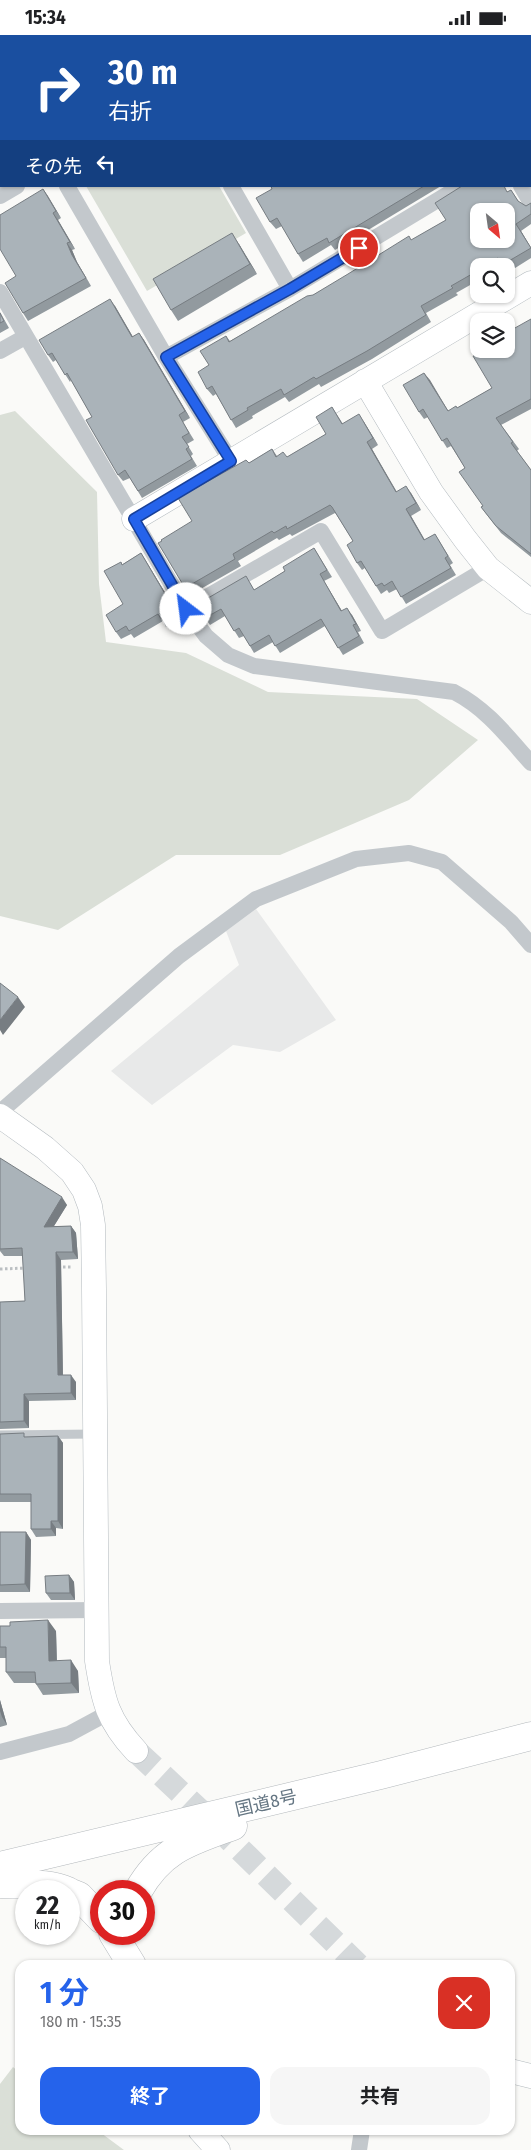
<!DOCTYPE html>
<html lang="ja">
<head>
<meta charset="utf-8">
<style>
  body { margin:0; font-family:"Fira Sans Condensed","Noto Sans JP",sans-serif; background:#f6f6f6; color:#202124; height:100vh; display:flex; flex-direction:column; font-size:19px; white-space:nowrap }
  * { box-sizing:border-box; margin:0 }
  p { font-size:16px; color:#757577 }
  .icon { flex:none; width:28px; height:28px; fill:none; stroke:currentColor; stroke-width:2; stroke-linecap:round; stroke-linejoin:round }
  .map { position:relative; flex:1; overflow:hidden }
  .side { position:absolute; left:15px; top:1925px; width:500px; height:175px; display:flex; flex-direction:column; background:#fff; border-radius:15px; box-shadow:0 1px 4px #0004 }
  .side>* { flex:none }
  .top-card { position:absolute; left:0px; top:0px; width:531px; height:152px; box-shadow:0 1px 4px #0004; background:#1a4fa0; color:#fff; overflow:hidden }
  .needle { width:32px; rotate:151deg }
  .controls { position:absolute; left:470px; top:168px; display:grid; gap:10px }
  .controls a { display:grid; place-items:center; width:45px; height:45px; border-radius:10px; background:#fff; box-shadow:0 1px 4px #0004; font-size:25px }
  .speed { position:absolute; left:15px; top:1845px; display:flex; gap:10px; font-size:25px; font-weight:700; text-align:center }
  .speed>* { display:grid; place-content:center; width:65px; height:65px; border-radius:50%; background:#fff; box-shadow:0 1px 4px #0004; line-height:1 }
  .speed small { font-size:12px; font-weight:400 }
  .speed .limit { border:8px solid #d22; background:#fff; color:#111 }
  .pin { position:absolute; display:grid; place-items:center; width:42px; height:42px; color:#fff; margin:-21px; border:2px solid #fff; border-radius:50%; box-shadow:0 1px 5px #0007 }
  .me { position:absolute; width:55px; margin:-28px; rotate:330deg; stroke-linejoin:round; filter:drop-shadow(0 0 4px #0008) }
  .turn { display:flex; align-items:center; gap:18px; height:105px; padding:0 25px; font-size:22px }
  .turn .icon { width:65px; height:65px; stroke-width:2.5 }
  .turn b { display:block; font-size:35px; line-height:42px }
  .then { display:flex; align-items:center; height:48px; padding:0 25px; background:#0003; gap:10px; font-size:19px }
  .round { display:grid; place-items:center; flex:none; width:52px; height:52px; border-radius:15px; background:#f6f6f6 }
  .summary { display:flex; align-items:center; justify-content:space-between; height:85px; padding:0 25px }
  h1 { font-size:30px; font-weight:700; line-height:38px; color:#2563eb }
  .action { display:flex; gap:10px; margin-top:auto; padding:10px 25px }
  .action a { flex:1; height:58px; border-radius:15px; background:#2563eb; color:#fff; font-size:20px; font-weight:700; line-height:58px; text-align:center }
  .action a+a { background:#f6f6f6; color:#202124 }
  .status { display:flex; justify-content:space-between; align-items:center; height:35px; padding:0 25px; background:#fff; direction:ltr }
  .status svg { height:14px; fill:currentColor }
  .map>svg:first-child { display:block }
</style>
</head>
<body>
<div class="status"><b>15:34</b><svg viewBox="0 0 49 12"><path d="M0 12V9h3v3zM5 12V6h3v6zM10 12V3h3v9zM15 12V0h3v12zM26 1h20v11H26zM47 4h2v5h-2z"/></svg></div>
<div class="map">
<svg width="531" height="2115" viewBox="0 0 531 2115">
  <rect width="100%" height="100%" fill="#fafaf8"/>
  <path fill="#e8e9e9" d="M256,874L336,985L280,1017L233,1010L152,1070L111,1036L239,930L226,896Z"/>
  <path fill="#dadfd7" d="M86,151H219L246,198L147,256Z
    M15,376L97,457L99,549L106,607L186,618L268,657L417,664L478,705L409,765L280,820H176L58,895L0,881V380Z
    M13,2032L20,2038V2095H97L124,2115H0V2049Z"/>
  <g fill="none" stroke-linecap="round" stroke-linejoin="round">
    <path stroke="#d5d9db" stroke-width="24" stroke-dasharray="24 12" stroke-linecap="butt" d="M136,1716L212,1787L358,1930"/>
    <defs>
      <path id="secondary" d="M365,346L431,457L465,504L488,533L531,567
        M134,484L531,248
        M0,1081L45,1113L72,1137L84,1155L90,1171L93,1190L94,1254L97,1626C103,1666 108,1686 136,1716
        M510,2036L531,2041
        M200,2095L218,2115"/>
      <path id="highway" d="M0,1831L381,1740L531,1701
        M0,1849C24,1851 45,1846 68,1856
        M138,1856C162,1814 189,1807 233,1791
        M69,1857L79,1861L101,1884
        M113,1899L132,1930"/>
    </defs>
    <use href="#secondary" stroke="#b3babf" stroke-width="25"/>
    <use href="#highway" stroke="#b4b9bd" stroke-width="29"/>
    <path stroke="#bbbfc2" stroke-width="3" stroke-dasharray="2.5 2.5" stroke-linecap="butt" d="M58,1232H72
      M0,1234L27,1233"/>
    <path stroke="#c3c8cc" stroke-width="9" d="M0,1400L95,1399"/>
    <path stroke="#c3c8cc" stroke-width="16" d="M53,1L55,0
      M275,1L277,0
      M494,1L497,0
      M0,37L1,39
      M530,108H531
      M67,151L166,322L231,426
      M231,151L290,254
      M521,151L531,168
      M0,161L17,151
      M0,257L186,574L206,601L228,620L254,631L454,657C487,674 507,701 531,728
      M0,316L25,302
      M166,322L290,254L461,151
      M186,574L321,496L382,596L488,533
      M0,1077L179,921L256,864L356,824L409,818L442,827L511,887L531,910
      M0,1576L96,1575
      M0,1717L69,1699L108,1678
      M359,2115L362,2095"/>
    <use href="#secondary" stroke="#fff" stroke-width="24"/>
    <use href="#highway" stroke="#fff" stroke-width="28"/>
  </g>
  <path fill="#929a9f" d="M9,0H31L29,1H10Z
    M92,0H254L251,1H90Z
    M320,0H450L448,1H318Z
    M531,0V84L530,85V1Z
    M0,79L1,81V147H0Z
    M271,151H441L335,215L331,210L303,227L298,219L282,191L276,194L270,187L272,154Z
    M43,154L61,183L58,185L75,214L72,215L77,227L91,251L28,286L23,278L16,241Z
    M511,155L519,167L526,171L531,168V189L521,196L531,213V223L507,238L506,231H479V245L456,258L458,260L426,278L431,287L372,324L321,352L319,349L289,367L285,362L252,381L253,383L236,393L216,359L213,361L207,354L209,330L226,301L230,306L412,205L446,185Z
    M239,209L257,239L178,286L171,275Z
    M115,271L133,302L139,298L144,305L190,383L183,387L194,405L187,409L193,419L191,421L197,431L142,463L130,443L123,446L118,440L92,382L71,345L70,347L56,325L53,327L48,320Z
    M0,277L9,293L0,298Z
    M531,284V374L501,390L519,414L517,416L531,435V522L501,498L487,480L481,472L483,471L465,433L451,411L447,413L428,382L424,384L419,377L424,338L448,376L457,373L492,353Z
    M332,372L343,389L364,387L378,410L372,414L396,457L411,458L421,475L411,481L425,505L435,499L453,528L450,530L456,540L406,569L397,554L389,558L387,555L381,559L365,533L362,535L357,528L353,506L336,479L335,478L292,501L290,499L279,505L277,503L238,526L241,531L190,560L185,553L192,486L249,428L272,414L277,421L287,422L326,399Z
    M314,513L332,542L324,546L342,576L352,580L361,596L358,597L364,608L343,620L325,591L280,618L273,607L254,618L244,601L239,603L225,581L210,590L196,570L250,548L254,555L285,536Z
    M141,518L181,584L166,592L163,586L134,603L131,599L121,604L116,597L123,569V529Z
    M0,1123L67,1170L54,1191H71L76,1198L78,1224L61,1225L63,1340L76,1347V1365L29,1366V1393L0,1394V1267L25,1266L23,1221H4L0,1216Z
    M0,1399L26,1402L58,1401L63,1408V1494L56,1493V1501L36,1502L31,1494V1467H0Z
    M0,1497H26L31,1505L30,1557H0Z
    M69,1540L74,1547L75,1565H51L46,1558Z
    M0,1591L56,1596L57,1626L78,1636L79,1658L43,1660L36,1649V1648H14L6,1637V1623H0Z
    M0,1665L7,1690L0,1692Z"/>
  <path fill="#777d82" d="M43,154L48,161L61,183L56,176Z
    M53,178L58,185L75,214L70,207Z
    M516,189L521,196L531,213V214Z
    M232,198L239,209L257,239L250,229Z
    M67,208L72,215L77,227L91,251L72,220Z
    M110,264L115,271L137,309L132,302Z
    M139,298L144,305L190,383L185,376Z
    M424,338L430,345L453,384L448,376Z
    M359,379L364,387L378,410L373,403Z
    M367,407L372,414L401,464L396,457Z
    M406,451L411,458L421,475L416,468Z
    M406,474L411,481L429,513L424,505Z
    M141,518L146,526L181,584L175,576Z
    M320,539L324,546L346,583L341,576Z
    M347,573L352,580L361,596L356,589Z
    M18,962L25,972L3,1000L0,995V985Z
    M62,1162L67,1170L49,1199L44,1192Z
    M71,1191L76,1198L78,1224L73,1217Z
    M56,1217L61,1225L63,1347L58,1340Z
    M71,1340L76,1347V1365L71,1358Z
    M24,1359L29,1366V1393L24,1386Z
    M58,1401L63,1408V1494L58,1486Z
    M51,1486L56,1493V1501L51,1494Z
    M26,1497L31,1505L30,1557L25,1549Z
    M69,1540L74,1547L75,1565L70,1558Z
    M48,1585L56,1596L57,1636L49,1626Z
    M71,1625L78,1636L79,1658L71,1648Z
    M0,1665L7,1690L2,1682L0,1676Z"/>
  <path fill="#aab3b9" stroke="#777d82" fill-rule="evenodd" d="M92,0H236L234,1H90Z
    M320,0H432L430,1H318Z
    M528,0H531V74L530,75V1H526Z
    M0,81L1,83V136L0,137Z
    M271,151H424L329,208L327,203L298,219L277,183L270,187L256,163L272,154Z
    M462,151H504L507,157L511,155L518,166L526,171L531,168V179L516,189L531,213L502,230L498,223L484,231H479V235L451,251L453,253L421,271L426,280L367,316L316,344L314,342L284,360L281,354L247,373L248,375L231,385L212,351L207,354L198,337L209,330L200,316L226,301L229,307L307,261L313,260L348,239L409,201L411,205L446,185L435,168ZM479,176H506V204H479Z
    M43,154L56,176L53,178L70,207L67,208L72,220L86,243L23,278L5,248L16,241L0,214V180Z
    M232,198L250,229L171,275L153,244Z
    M110,264L132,302L139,298L185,376L179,380L189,398L182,402L189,412L186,414L192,424L138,456L125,435L118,440L86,385L92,382L67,338L65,340L52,318L48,320L39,305Z
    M0,278L4,286L0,288Z
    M531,284V364L496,383L513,407L511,408L531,435V519L496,491L481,472L483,471L459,437L465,433L447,403L442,406L423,374L419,377L403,350L424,338L448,376L456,371L457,373L492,353L473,321L483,315L482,314H506V298Z
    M332,372L342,389L359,379L373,403L367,407L396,457L406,451L416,468L406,474L424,505L435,499L448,521L445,523L451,533L401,562L392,546L384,551L382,548L376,551L361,526L357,528L347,510L353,506L332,472L330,470L287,494L286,491L274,498L272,496L233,519L235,524L185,553L158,508L162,506L161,505L192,486L178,463L246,425L249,428L272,414L276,422L283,417L287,422L326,399L316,382Z
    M314,513L327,535L320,539L341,576L347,573L356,589L353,590L359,601L338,613L321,584L275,611L269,600L250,611L239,593L234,596L221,574L205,583L196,570L246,541L254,555L285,536L283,532Z
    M141,518L175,576L161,584L158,579L129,596L126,591L116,597L106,580L123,569L104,536L121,527L122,530Z
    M0,948L18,962L0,985Z
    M0,1123L62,1162L44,1192L71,1191L73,1217H56L58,1340H71V1358L24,1359V1386L0,1387V1267L25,1266L22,1213L0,1214Z
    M24,1398V1402L58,1401V1486H51V1494H31V1459H0V1399Z
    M0,1497H26L25,1549L0,1550Z
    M69,1540L70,1558H46L45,1541Z
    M48,1585L49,1626L71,1625V1648L36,1649L35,1637H6V1612H0V1591H10V1587Z"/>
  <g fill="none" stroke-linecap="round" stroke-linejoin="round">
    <defs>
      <path id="route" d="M186,574L134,484L231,426L166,322L290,254L359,213"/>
    </defs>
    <use href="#route" stroke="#184099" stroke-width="12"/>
    <use href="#route" stroke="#2563eb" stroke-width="9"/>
  </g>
  <g text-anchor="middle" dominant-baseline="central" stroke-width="5" stroke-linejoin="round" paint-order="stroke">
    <g font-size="18" fill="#657683" stroke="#fff">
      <text transform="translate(266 1768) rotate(-13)">国道8号</text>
    </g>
  </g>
</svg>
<div class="controls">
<a><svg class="needle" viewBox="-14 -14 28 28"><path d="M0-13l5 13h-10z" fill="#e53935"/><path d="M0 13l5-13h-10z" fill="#757577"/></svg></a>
<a><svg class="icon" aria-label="search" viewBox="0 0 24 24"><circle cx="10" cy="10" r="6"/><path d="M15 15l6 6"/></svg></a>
<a><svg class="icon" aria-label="layers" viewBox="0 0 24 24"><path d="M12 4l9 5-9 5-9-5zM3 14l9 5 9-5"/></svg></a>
</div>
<div class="speed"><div>22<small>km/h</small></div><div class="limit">30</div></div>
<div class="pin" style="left:359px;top:213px;background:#d93025"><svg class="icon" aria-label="arrive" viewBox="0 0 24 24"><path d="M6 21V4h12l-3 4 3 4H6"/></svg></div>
<svg class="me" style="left:186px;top:574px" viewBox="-20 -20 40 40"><circle r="19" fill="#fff"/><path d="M0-13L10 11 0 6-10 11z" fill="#2563eb"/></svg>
<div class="top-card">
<div class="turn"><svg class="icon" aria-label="right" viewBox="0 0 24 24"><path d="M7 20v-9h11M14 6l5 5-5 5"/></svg><div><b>30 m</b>右折</div></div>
<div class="then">その先<svg class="icon" aria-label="left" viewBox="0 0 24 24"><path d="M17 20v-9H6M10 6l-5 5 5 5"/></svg></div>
</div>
<section class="side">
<div class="summary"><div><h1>1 分</h1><p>180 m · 15:35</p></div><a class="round" style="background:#d93025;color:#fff"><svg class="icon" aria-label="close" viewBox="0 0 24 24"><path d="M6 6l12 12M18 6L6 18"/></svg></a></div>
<div class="action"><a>終了</a><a>共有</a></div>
</section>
</div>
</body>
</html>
